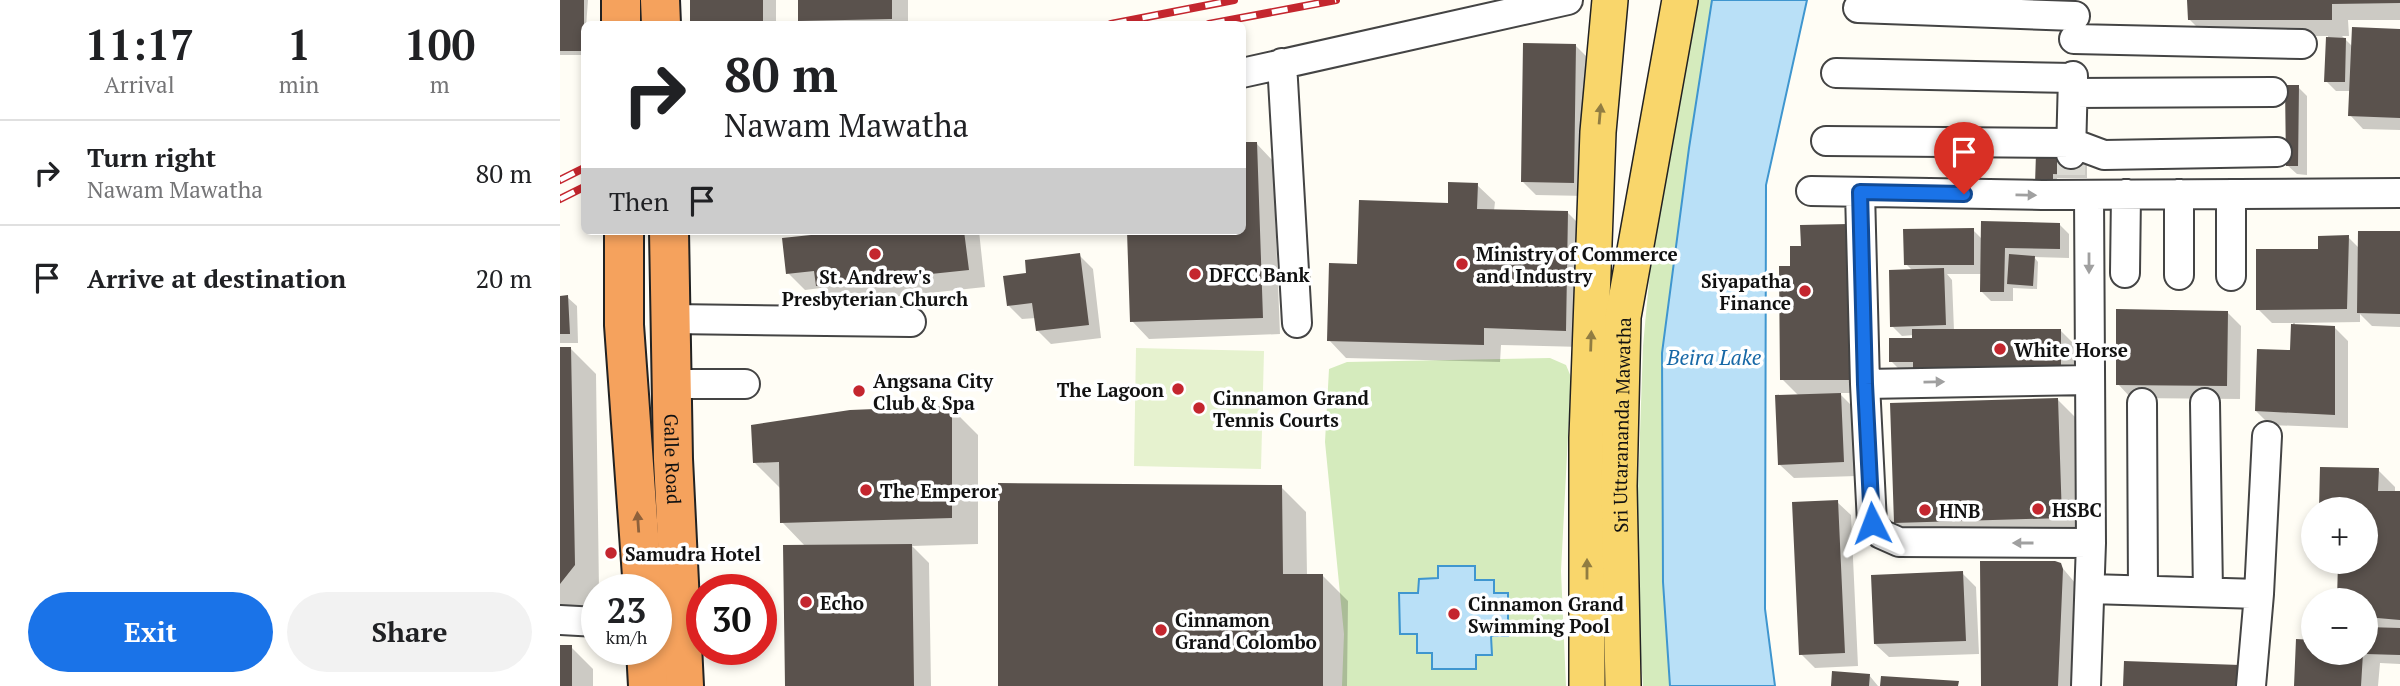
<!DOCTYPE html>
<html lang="en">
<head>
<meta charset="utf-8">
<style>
  body { margin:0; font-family:"PT Serif",serif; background:#f2f2f2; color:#202124; height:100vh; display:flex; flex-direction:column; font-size:26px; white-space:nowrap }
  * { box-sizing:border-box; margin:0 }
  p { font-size:23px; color:#757577 }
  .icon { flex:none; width:38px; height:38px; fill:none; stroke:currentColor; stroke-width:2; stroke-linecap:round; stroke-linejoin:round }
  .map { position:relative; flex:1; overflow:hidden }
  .details { display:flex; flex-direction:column; background:#fff; width:560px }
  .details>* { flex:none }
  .hud { position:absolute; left:21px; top:21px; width:665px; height:214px; border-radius:10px; box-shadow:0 4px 10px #0003; background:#fff; color:#202124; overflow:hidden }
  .fabs { position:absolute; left:1741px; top:497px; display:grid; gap:14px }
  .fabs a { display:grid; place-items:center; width:77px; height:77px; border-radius:50%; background:#fff; box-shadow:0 4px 10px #0003; font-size:35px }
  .speed { position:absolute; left:21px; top:574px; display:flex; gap:14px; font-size:35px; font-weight:700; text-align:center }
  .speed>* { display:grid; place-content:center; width:91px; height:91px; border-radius:50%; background:#fff; box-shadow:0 4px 10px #0003; line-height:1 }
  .speed small { font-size:18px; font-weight:400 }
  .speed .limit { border:10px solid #d22; background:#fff; color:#111 }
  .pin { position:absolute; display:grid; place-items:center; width:60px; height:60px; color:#fff; margin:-72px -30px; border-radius:50% 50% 50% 0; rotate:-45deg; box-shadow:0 0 7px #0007 }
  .pin .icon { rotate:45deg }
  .me { position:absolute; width:77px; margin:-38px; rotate:357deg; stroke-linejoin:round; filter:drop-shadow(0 0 5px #0008) }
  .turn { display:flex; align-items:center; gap:24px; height:147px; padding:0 28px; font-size:32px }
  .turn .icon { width:91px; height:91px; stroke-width:2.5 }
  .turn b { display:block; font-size:49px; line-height:60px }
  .then { display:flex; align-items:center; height:66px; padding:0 28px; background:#0003; gap:14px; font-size:26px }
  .eta { display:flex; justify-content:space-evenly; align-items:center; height:119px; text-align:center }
  .eta b { font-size:42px; font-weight:800; line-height:49px }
  .button { display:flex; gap:14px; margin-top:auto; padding:14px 28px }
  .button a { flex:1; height:80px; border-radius:42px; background:#1a73e8; color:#fff; font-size:28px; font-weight:800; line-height:80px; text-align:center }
  .button a+a { background:#f2f2f2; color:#202124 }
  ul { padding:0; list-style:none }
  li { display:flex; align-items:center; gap:21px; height:105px; padding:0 28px; border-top:2px solid #e0e0e0 }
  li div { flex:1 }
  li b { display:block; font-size:26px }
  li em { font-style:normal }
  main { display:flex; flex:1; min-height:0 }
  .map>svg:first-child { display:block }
</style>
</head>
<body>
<main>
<section class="details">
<div class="eta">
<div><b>11:17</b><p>Arrival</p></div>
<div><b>1</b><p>min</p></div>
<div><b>100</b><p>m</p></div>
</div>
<ul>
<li><svg class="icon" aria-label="right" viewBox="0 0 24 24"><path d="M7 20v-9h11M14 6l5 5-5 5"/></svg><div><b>Turn right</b><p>Nawam Mawatha</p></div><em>80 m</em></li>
<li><svg class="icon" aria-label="arrive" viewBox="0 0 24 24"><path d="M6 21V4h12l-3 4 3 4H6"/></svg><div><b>Arrive at destination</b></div><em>20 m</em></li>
</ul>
<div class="button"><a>Exit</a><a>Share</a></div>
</section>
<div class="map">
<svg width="1840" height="686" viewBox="0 0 1840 686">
  <rect width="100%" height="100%" fill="#fffdf5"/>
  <path fill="#d5ebbd" d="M1137,0H1152L1129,148L1102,353L1103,582L1110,686H1083L1075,578L1083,346L1094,228Z
    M990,358L1006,365L1011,377L1001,571L1006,686H782L784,634L765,442L769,369L787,362Z"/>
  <path fill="#e6f2cf" d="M576,348L704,351L701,469L574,466Z"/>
  <path fill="#b9e0f7" stroke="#3f96cf" stroke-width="2" d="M1152,0H1247L1206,185L1205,609L1215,686H1110L1103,582L1102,353L1129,148Z
    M878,566H915V580H934V593H948V636H931L932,655H916V669H872V653H857V634H840L839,593H858L859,579L878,578Z"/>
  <path fill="#0003" d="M0,0H28L24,55H0Z
    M132,0H216V24H132Z
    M240,0H348V24H244L240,20Z
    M1629,0H1840V20H1788L1789,36H1782L1793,47L1840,31V130L1803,129L1790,115L1791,91H1776L1766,81L1768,36L1647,37L1629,19Z
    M1015,45L1029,59L1027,196L976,195L963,182Z
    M1738,87L1747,96V175L1737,174L1727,165Z
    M696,143L713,161L720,334L589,339L572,321L569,231H682Z
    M1522,156L1527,160V178H1497L1496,188L1477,183Z
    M917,185L935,202L934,211L1008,213L1025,230L1022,347L941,345L940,362L786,358L769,340L799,266Z
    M1500,225L1509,234V258L1474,257L1478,262L1477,289L1453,288V301H1431L1421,291L1422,274H1387L1392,280L1394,331H1501L1514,344L1515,383L1345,375L1331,361L1354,339V335L1342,336L1332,326L1353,271L1346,264L1413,230L1422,239Z
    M252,231H419L425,287L275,303L261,288L245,290L228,273L252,236Z
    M1840,233V327L1812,326L1800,314V322L1735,323V326L1774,327L1788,341V428L1710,425L1696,411L1732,352L1733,323H1712L1698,309L1760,251L1788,237L1800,249Z
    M1242,248L1304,393H1279L1294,408L1297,476L1234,478L1220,465L1239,396L1222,379L1231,268Z
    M519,255L533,269L541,338L491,344L477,330L476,318L462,319L449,306L468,275Z
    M0,297H7L17,306L18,343H0Z
    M1667,312L1681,326L1680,399L1571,398L1558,384Z
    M10,348L36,374L39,590H37V594L21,614H0V349Z
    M1498,400L1515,417L1519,535L1353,540L1336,523Z
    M391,408L418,435V544L352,546L369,563L371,686H227L246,547L222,522L221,489L194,462Z
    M1761,469L1818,470L1835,487V493H1840V664L1820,663L1818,686H1735L1754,653H1806V600H1779L1780,562H1806V509H1761Z
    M721,487L746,512L747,576H763L788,601L787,686H440Z
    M1277,502L1291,515L1298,666L1255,668L1241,654Z
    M1500,565L1516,584L1512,659L1516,663L1515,686H1423Z
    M1402,573L1416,587L1419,654L1329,657L1315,644Z
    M0,646L11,647L33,669V686H0Z
    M1309,675L1318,686H1273Z"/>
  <path fill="#5a524d" d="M0,0H24V51H0Z
    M130,0H203V24H130Z
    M238,0H332V19L238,21Z
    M1627,0H1840V3L1772,4V20H1628Z
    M1792,27L1840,29V118L1788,116Z
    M1766,37L1786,38L1785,82H1764Z
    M963,43L1016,44L1014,183L961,182Z
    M1725,85H1739L1738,166H1726Z
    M682,142H697L703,318L570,322L567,231H682Z
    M1476,153L1523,154V175L1493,174V184H1475Z
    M888,182L918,183L917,209L1008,211L1006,331L924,328V345L767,341L769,263L797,264L799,200L888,203Z
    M1421,221L1500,223V249L1445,248L1444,292H1420Z
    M1289,224L1291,380H1220L1219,266H1230V246H1241L1240,225Z
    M1414,228V265H1344L1343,229Z
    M250,231H404L409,270L256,286L254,271L226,274L222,238L251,235Z
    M1798,231H1840V314L1797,313Z
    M1789,235L1787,309L1696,310V249H1758V236Z
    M520,253L529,325L476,331L472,303L447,306L443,276L466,273L465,260Z
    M1449,254L1475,256L1473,286L1447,284Z
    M1384,268L1386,325L1330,327L1329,270Z
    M8,295L10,334H0V296Z
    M1556,309L1668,311L1667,386L1556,385Z
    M1731,324L1775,326V415L1695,411L1697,349L1730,350Z
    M1352,329H1501V370L1353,371V362H1329V338H1352Z
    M0,347H11L15,565L0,584Z
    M1281,393L1284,462L1218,465L1215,395Z
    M1498,398L1502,518L1334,523L1330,403Z
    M392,406V518L220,523L219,462L193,463L191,425L290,410Z
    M1760,467L1819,468L1818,491H1840V620L1806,617V600H1777L1778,562H1806V509H1759Z
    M438,483L722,485L723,574H763V686H438Z
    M1278,500L1285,653L1239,655L1232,502Z
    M352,544L354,686H225L223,545Z
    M1420,561H1495L1501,563L1503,569L1498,686H1421Z
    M1403,571L1406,641L1314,644L1311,575Z
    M1806,627L1840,628V655L1806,654Z
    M1736,639L1754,640V653H1803L1801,686H1734Z
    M0,645H12V686H0Z
    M1564,661L1680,665L1679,686H1563Z
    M1272,671L1310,674L1309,686H1271Z
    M1321,676L1399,681L1398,686H1320Z"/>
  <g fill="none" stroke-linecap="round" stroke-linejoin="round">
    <path stroke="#dbdad3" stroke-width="28" stroke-dasharray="28 14" stroke-linecap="butt" d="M1511,175V154"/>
    <defs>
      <path id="minor" d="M1298,8L1515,16
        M1514,39L1742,44
        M722,63L737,323
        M682,73L1008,0
        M1276,73L1513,78
        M1513,93L1713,92
        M1266,141L1512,143L1544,155L1717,152
        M1511,154L1513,76
        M1251,191L1482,195L1840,193
        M1300,192L1305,384L1312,523L1321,534L1339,542L1531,543
        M1671,194V276
        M1565,273L1566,194
        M1619,275V194
        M112,319L351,322
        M113,384H185
        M1305,384L1530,380
        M1582,403L1583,590
        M1645,403L1648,592
        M1530,589L1699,594L1707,436
        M0,620L37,622
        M1526,686L1531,543L1529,195
        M1691,686L1699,594"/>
      <g id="major">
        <path d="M1027,686V438L1038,132L1050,0"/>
        <path id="s1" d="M1063,686L1059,486L1063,317L1120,0"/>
      </g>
      <g id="highway">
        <path d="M61,0V24"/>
        <path d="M100,0L101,24"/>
        <path d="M64,231V325L83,590"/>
        <path id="s2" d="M109,231L113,459L124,686"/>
        <path d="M86,649L88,686"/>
      </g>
    </defs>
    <use href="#minor" stroke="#444" stroke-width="32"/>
    <use href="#major" stroke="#222" stroke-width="38"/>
    <use href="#highway" stroke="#222" stroke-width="42"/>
    <use href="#minor" stroke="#fff" stroke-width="28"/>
    <use href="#major" stroke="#f9d66b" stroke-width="35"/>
    <use href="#highway" stroke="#f5a25d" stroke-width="38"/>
    <defs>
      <path id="rail" d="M551,24L674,0
        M649,24L776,0
        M0,180L24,168
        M0,199L24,187"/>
    </defs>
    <use href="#rail" stroke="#c4262e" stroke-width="8"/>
    <use href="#rail" stroke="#fff" stroke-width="5" stroke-dasharray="16" stroke-linecap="butt"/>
  </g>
  <defs><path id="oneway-solid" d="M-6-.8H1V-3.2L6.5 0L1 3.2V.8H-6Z" transform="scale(1.75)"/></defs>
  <g fill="#917d42">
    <use href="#oneway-solid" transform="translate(1040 114) rotate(-85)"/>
    <use href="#oneway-solid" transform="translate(1031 341) rotate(-88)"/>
    <use href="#oneway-solid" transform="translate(1027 569) rotate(-90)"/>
  </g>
  <g fill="#a0a0a0">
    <use href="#oneway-solid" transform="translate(1466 195) rotate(1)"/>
    <use href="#oneway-solid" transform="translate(1529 263) rotate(90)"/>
    <use href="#oneway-solid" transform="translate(1374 382) rotate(-1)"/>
    <use href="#oneway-solid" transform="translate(1463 543) rotate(-180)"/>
  </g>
  <use fill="#8e613b" href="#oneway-solid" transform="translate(78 522) rotate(-94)"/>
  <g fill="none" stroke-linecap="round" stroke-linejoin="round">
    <defs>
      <path id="route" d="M1312,523L1305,384L1300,192L1404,194"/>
    </defs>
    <use href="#route" stroke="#114b97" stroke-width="18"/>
    <use href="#route" stroke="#1a73e8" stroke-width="12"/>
  </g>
  <g fill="#c4262e" stroke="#fff" stroke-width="2.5">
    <circle cx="315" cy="254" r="7"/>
    <circle cx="902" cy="264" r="7"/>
    <circle cx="635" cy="274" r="7"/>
    <circle cx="1245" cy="291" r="7"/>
    <circle cx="1440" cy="349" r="7"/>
    <circle cx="618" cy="389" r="7"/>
    <circle cx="299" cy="391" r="7"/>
    <circle cx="639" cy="408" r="7"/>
    <circle cx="306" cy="490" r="7"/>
    <circle cx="1478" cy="509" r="7"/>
    <circle cx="1365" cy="510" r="7"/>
    <circle cx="51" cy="553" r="7"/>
    <circle cx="246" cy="602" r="7"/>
    <circle cx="894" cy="614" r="7"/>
    <circle cx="601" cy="630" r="7"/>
  </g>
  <g text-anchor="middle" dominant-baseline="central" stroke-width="7" stroke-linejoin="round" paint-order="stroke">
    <g font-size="19" font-weight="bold" fill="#111" stroke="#fff" text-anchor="start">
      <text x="916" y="253">Ministry of Commerce<tspan x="916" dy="22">and Industry</tspan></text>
      <text x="649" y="274">DFCC Bank</text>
      <text x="315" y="276" text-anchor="middle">St. Andrew's<tspan x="315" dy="22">Presbyterian Church</tspan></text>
      <text x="1231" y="280" text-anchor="end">Siyapatha<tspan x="1231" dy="22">Finance</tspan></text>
      <text x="1454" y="349">White Horse</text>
      <text x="313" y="380">Angsana City<tspan x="313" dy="22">Club &amp; Spa</tspan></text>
      <text x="604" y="389" text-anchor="end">The Lagoon</text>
      <text x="653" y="397">Cinnamon Grand<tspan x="653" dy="22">Tennis Courts</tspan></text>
      <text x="320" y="490">The Emperor</text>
      <text x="1492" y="509">HSBC</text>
      <text x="1379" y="510">HNB</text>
      <text x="65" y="553">Samudra Hotel</text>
      <text x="260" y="602">Echo</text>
      <text x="908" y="603">Cinnamon Grand<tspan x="908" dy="22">Swimming Pool</tspan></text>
      <text x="615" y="619">Cinnamon<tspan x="615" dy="22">Grand Colombo</tspan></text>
    </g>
    <g font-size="19" fill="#111" stroke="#fff">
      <text stroke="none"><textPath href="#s1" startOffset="261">Sri Uttarananda Mawatha</textPath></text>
      <text stroke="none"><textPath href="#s2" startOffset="228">Galle Road</textPath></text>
    </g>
    <g font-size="21" font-style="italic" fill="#1768a6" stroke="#fff">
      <text x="1154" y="357">Beira Lake</text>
    </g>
  </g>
</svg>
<div class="fabs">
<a>+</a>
<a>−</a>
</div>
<div class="speed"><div>23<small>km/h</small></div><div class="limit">30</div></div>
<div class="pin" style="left:1404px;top:194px;background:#d93025"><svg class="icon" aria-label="arrive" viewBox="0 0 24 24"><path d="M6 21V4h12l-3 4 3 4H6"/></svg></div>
<svg class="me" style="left:1312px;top:523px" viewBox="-20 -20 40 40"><path d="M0-17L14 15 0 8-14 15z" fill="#1a73e8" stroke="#fff" stroke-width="4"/></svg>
<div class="hud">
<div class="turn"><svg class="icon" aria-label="right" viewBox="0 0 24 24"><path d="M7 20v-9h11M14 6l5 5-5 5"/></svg><div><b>80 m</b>Nawam Mawatha</div></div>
<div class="then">Then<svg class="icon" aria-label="arrive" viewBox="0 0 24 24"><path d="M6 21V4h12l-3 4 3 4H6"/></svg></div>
</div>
</div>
</main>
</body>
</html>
